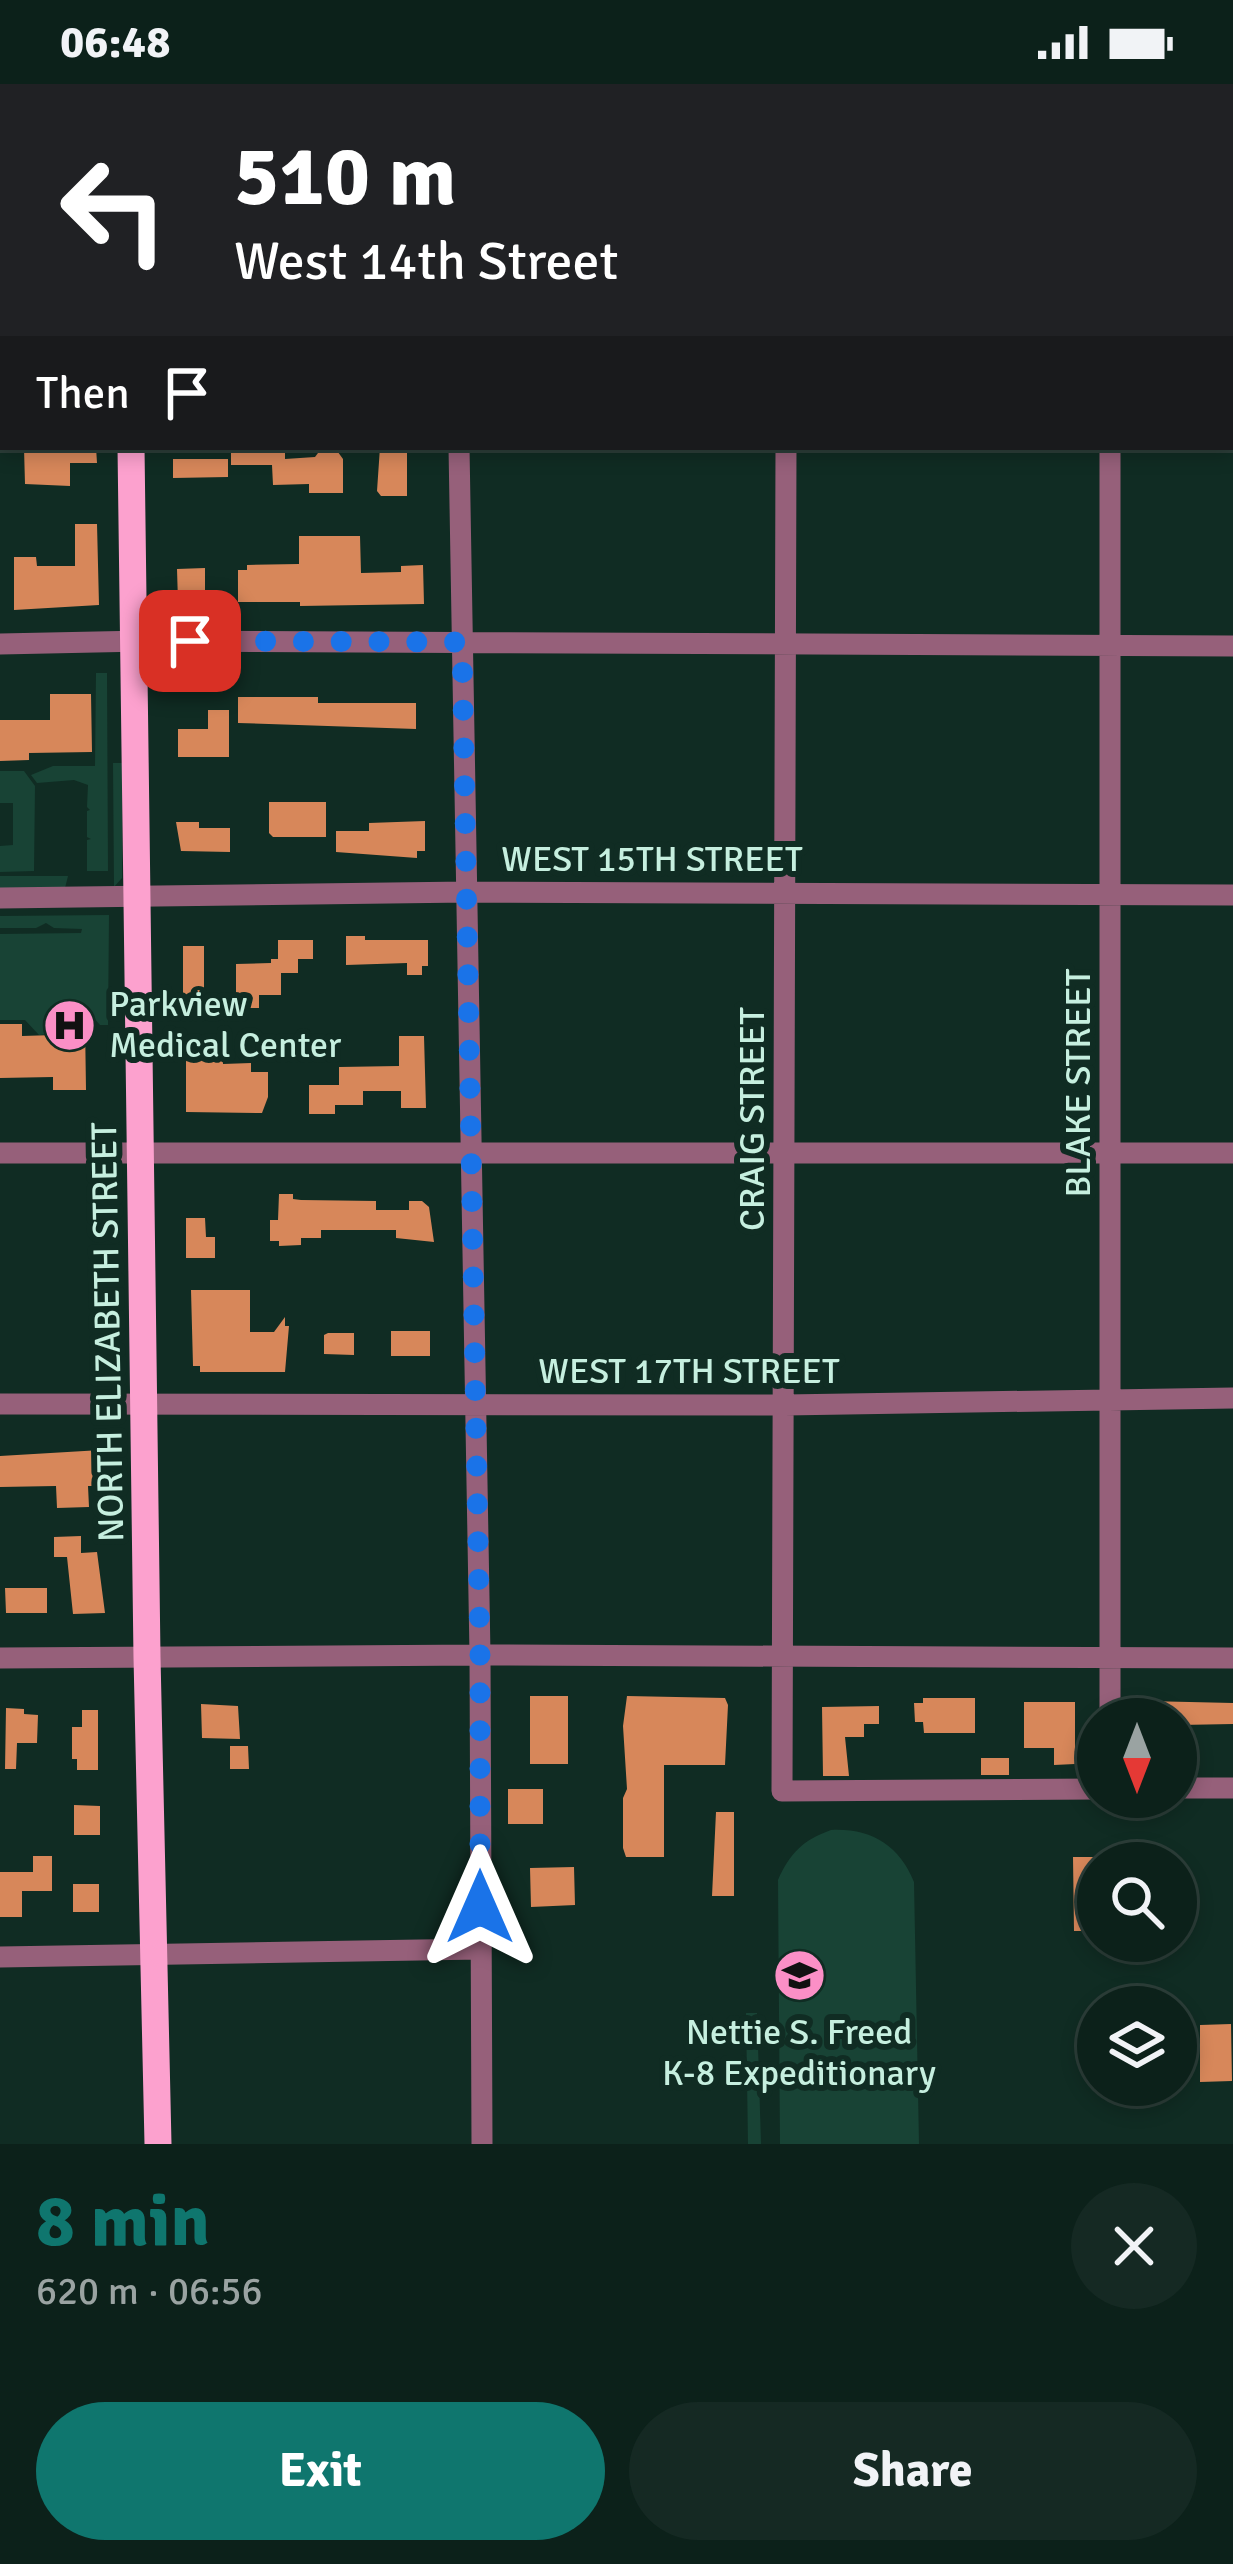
<!DOCTYPE html>
<html lang="en">
<head>
<meta charset="utf-8">
<style>
  body { margin:0; font-family:Signika,sans-serif; background:#152923; color:#f1f3f6; height:100vh; display:flex; flex-direction:column; font-size:45px; white-space:nowrap }
  * { box-sizing:border-box; margin:0 }
  p { font-size:39px; color:#9aa3a2 }
  .icon { flex:none; width:66px; height:66px; fill:none; stroke:currentColor; stroke-width:2; stroke-linecap:round; stroke-linejoin:round }
  .map { position:relative; height:2060px; overflow:hidden }
  .drawer { display:flex; flex-direction:column; background:#0c211a; flex:1 }
  .drawer>* { flex:none }
  .banner { position:absolute; left:0px; top:0px; width:1233px; height:366px; box-shadow:0 6px 18px #0003,0 0 0 3px #2c3e39; background:#202124; color:#fff; overflow:hidden }
  .needle { width:78px; rotate:180deg }
  .tools { position:absolute; left:1077px; top:1614px; display:grid; gap:24px }
  .tools a { display:grid; place-items:center; width:120px; height:120px; border-radius:50%; background:#0c211a; box-shadow:0 6px 18px #0003,0 0 0 3px #2c3e39; font-size:60px }
  .pin { position:absolute; display:grid; place-items:center; width:102px; height:102px; color:#fff; margin:-51px; border-radius:24px; box-shadow:0 6px 18px #0006 }
  .me { position:absolute; width:132px; margin:-66px; rotate:0deg; stroke-linejoin:round; filter:drop-shadow(0 0 9px #0008) }
  .turn { display:flex; align-items:center; gap:42px; height:252px; padding:0 36px; font-size:54px }
  .turn .icon { width:156px; height:156px; stroke-width:2.5 }
  .turn b { display:block; font-size:84px; line-height:102px }
  .then { display:flex; align-items:center; height:114px; padding:0 36px; background:#0003; gap:24px; font-size:45px }
  .round { display:grid; place-items:center; flex:none; width:126px; height:126px; border-radius:63px; background:#152923 }
  .overview { display:flex; align-items:center; justify-content:space-between; height:204px; padding:0 36px }
  h1 { font-size:72px; font-weight:800; line-height:90px; color:#0f766e }
  .button { display:flex; gap:24px; margin-top:auto; padding:24px 36px }
  .button a { flex:1; height:138px; border-radius:72px; background:#0f766e; color:#fff; font-size:48px; font-weight:800; line-height:138px; text-align:center }
  .button a+a { background:#152923; color:#f1f3f6 }
  .status { display:flex; justify-content:space-between; align-items:center; height:84px; padding:0 60px; background:#0c211a; direction:ltr }
  .status svg { height:33px; fill:currentColor }
  .map>svg:first-child { display:block }
</style>
</head>
<body>
<div class="status"><b>06:48</b><svg viewBox="0 0 49 12"><path d="M0 12V9h3v3zM5 12V6h3v6zM10 12V3h3v9zM15 12V0h3v12zM26 1h20v11H26zM47 4h2v5h-2z"/></svg></div>
<div class="map">
<svg width="1233" height="2060" viewBox="0 0 1233 2060">
  <rect width="100%" height="100%" fill="#102c23"/>
  <path fill="#184335" d="M96,589H107L108,787H87V756L91,755L87,753V727L90,726L87,723L88,701L74,696L37,699L31,691L53,682H95Z
    M113,679H122V794L114,803Z
    M0,687H24L35,702L34,787L0,788V762L13,761V719H0Z
    M0,792H68L65,804H0Z
    M109,831L108,941H100L93,933H52V950L39,951L25,936H0V850L81,849L82,845L54,844L46,839L36,844H0V832Z
    M831,1746C871,1744 899,1761 914,1798L919,2060H780L778,1796C790,1769 803,1756 831,1746Z
    M746,1929H757L761,2060H748Z"/>
  <path fill="#d7875a" d="M96,363L97,379H70V402L25,400L24,364Z
    M231,363H285V375L315,373L321,365L335,364L343,375V409H309V400L273,401L272,381H231Z
    M380,363H407V412H381L377,407Z
    M173,375H228V393L173,394Z
    M75,440H97L99,521L14,526V473H36L37,482H75Z
    M299,452H360L361,489L401,488V482L423,481L424,520L300,522V518H238V486H247V481L299,480Z
    M205,484V518H178L177,485Z
    M50,610H91L92,668L29,669V676L0,677V636H50Z
    M238,613H318V619H416V645L238,639Z
    M208,626H229V673H178V645H208Z
    M269,718H326V753H273L269,749Z
    M425,737V767H417V774L336,768V747H369V739Z
    M176,738H199V744H230V768L181,767Z
    M346,852H365V856H428V882H422V891H407V879L346,881Z
    M278,856H313V875H298V889H281V911H259V924H236V880L271,879V875H278Z
    M183,862H204V932L183,933Z
    M53,939H85L86,1006H53V993L0,994V940H22V952L54,951Z
    M399,952H424L426,1024H401V1007H363V1021H335V1030H309V1001H339V983L399,982Z
    M186,966H223V980L251,979V988H268V1013L262,1029L186,1028Z
    M279,1110H293V1115L301,1116L376,1117V1126H409V1117H422L429,1123L434,1158L396,1154V1146H321V1154H301V1161L279,1162V1157H270V1136H278Z
    M186,1134H205L206,1153H215V1174H186Z
    M191,1206H250V1248H274L285,1233V1242H289L285,1288H200V1282H193Z
    M391,1247H430V1272H391Z
    M328,1249H354V1271L324,1270V1251Z
    M101,1366L102,1402H88L89,1423L57,1424L56,1402L0,1403V1372Z
    M81,1452V1469L97,1468L105,1529L73,1530L67,1473H54V1453Z
    M5,1504H47V1529H6Z
    M530,1612H568V1680H530Z
    M627,1612L725,1614L728,1621L725,1681H664V1773H626L623,1764V1714L627,1705L623,1642Z
    M923,1614H975V1649H924L923,1638H915L914,1619H923Z
    M1146,1617L1233,1619V1640L1180,1641V1635H1148Z
    M1024,1618H1075V1680L1054,1681V1664H1024Z
    M201,1620L238,1622L240,1655L202,1654Z
    M879,1622V1640H864V1653H845L849,1692H823L822,1623Z
    M6,1624L24,1625V1630L38,1631L37,1659H17L16,1685H5Z
    M82,1626H98V1686H77V1675H72V1643H82Z
    M230,1662H248L249,1685H230Z
    M981,1674H1009V1691H981Z
    M508,1705H543V1740H508Z
    M74,1721L100,1722V1751H74Z
    M716,1728H734V1812H712Z
    M33,1772H52V1807H22V1833H0V1788H33Z
    M1073,1773H1098V1847H1074Z
    M574,1783L575,1821L531,1823L530,1784Z
    M73,1800H99V1828H73Z
    M1231,1940L1232,1997L1200,1998V1941Z"/>
  <g fill="none" stroke-linecap="round" stroke-linejoin="round">
    <path stroke="#96607a" stroke-width="21" d="M451,0V3
      M1112,0V3
      M787,3V0
      M0,57H3
      M1230,58H1233
      M1230,310H1233
      M459,363L480,1571L482,2060
      M786,363L782,1707L1098,1705
      M0,560L144,557L1233,562
      M0,814L467,808L1233,811
      M0,1069H1233
      M0,1320L785,1321L1233,1314
      M0,1574L480,1571L1233,1574
      M1110,1635V363
      M1176,1704H1233
      M0,1873L480,1865"/>
    <path stroke="#fca1ce" stroke-width="27" d="M124,0V3
      M0,310H3
      M131,363L147,1573L158,2060"/>
  </g>
  <g fill="none" stroke-linecap="round" stroke-linejoin="round">
    <path stroke="#1a73e8" stroke-width="21" stroke-dasharray="0 37.8" d="M190,557L462,558L480,1571V1823"/>
  </g>
  <defs>
    <symbol id="hospital-disc" viewBox="-11 -11 22 22"><circle r="9.5" fill="#fb8fc6" stroke="#102c23"/><path d="M-5-5h3v3.5h4V-5h3V5h-3V1.5h-4V5h-3Z" fill="#111"/></symbol>
    <symbol id="school-disc" viewBox="-11 -11 22 22"><circle r="9.5" fill="#fb8fc6" stroke="#102c23"/><path d="M0-5L7-2L0 1L-7-2ZM-4 1L0 2.5L4 1V4Q0 6-4 4Z" fill="#111"/></symbol>
  </defs>
  <g fill-rule="evenodd">
    <use href="#hospital-disc" x="40" y="912" width="59" height="59"/>
    <use href="#school-disc" x="770" y="1862" width="59" height="59"/>
  </g>
  <g text-anchor="middle" dominant-baseline="central" stroke-width="12" stroke-linejoin="round" paint-order="stroke">
    <g font-size="36" fill="#c6efdf" stroke="#102c23">
      <text x="652" y="775">WEST 15TH STREET</text>
      <text transform="translate(1078 999) rotate(-90)">BLAKE STREET</text>
      <text transform="translate(752 1035) rotate(-90)">CRAIG STREET</text>
      <text transform="translate(108 1248) rotate(-91)">NORTH ELIZABETH STREET</text>
      <text x="689" y="1287">WEST 17TH STREET</text>
    </g>
    <g font-size="36" fill="#c6efdf" stroke="#102c23" text-anchor="start">
      <text x="109" y="920">Parkview<tspan x="109" dy="41">Medical Center</tspan></text>
      <text x="799" y="1948" text-anchor="middle">Nettie S. Freed<tspan x="799" dy="41">K-8 Expeditionary</tspan></text>
    </g>
  </g>
</svg>
<div class="tools">
<a><svg class="needle" viewBox="-14 -14 28 28"><path d="M0-13l5 13h-10z" fill="#e53935"/><path d="M0 13l5-13h-10z" fill="#9aa3a2"/></svg></a>
<a><svg class="icon" aria-label="search" viewBox="0 0 24 24"><circle cx="10" cy="10" r="6"/><path d="M15 15l6 6"/></svg></a>
<a><svg class="icon" aria-label="layers" viewBox="0 0 24 24"><path d="M12 4l9 5-9 5-9-5zM3 14l9 5 9-5"/></svg></a>
</div>
<div class="pin" style="left:190px;top:557px;background:#d93025"><svg class="icon" aria-label="arrive" viewBox="0 0 24 24"><path d="M6 21V4h12l-3 4 3 4H6"/></svg></div>
<svg class="me" style="left:480px;top:1823px" viewBox="-20 -20 40 40"><path d="M0-17L14 15 0 8-14 15z" fill="#1a73e8" stroke="#fff" stroke-width="4"/></svg>
<div class="banner">
<div class="turn"><svg class="icon" aria-label="left" viewBox="0 0 24 24"><path d="M17 20v-9H6M10 6l-5 5 5 5"/></svg><div><b>510 m</b>West 14th Street</div></div>
<div class="then">Then<svg class="icon" aria-label="arrive" viewBox="0 0 24 24"><path d="M6 21V4h12l-3 4 3 4H6"/></svg></div>
</div>
</div>
<section class="drawer">
<div class="overview"><div><h1>8 min</h1><p>620 m · 06:56</p></div><a class="round"><svg class="icon" aria-label="close" viewBox="0 0 24 24"><path d="M6 6l12 12M18 6L6 18"/></svg></a></div>
<div class="button"><a>Exit</a><a>Share</a></div>
</section>
</body>
</html>
